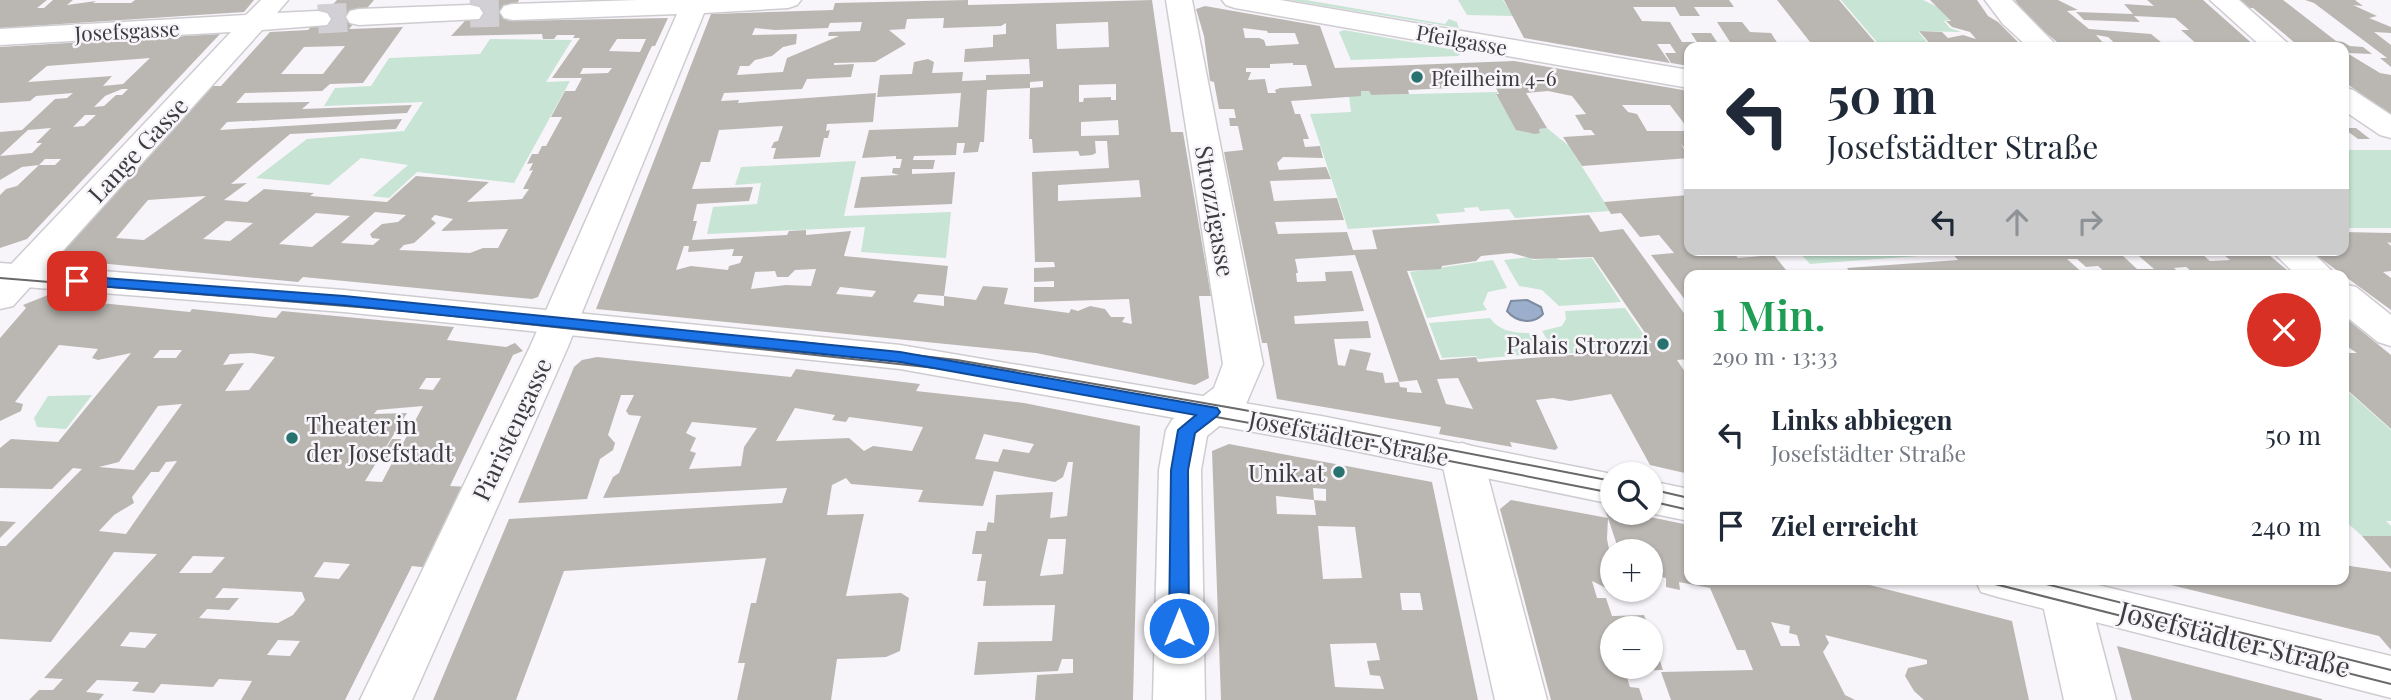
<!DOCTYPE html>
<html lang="de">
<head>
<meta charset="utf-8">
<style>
  body { margin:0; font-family:"Playfair Display",serif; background:#f2f2f3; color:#1f2937; height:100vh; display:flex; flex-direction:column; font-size:26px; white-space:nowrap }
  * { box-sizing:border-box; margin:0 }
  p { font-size:23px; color:#747a83 }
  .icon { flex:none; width:38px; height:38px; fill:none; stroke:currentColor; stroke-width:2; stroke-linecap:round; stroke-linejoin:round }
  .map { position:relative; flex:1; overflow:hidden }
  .drawer { position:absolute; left:1684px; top:270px; width:665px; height:315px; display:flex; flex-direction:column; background:#fff; border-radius:14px; box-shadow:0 2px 5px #0004 }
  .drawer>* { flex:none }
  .banner { position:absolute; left:1684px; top:42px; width:665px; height:214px; border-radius:14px; box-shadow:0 2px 5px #0004; background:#fff; color:#1f2937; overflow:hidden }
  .buttons { position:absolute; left:1600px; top:462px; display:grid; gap:14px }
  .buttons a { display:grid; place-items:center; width:63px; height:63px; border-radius:50%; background:#fff; box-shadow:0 2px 5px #0004; font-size:35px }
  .pin { position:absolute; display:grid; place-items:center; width:60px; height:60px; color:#fff; margin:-30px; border-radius:14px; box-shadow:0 4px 10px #0006 }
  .me { position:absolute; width:77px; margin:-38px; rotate:0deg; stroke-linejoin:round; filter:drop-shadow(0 0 5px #0008) }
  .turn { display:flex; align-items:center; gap:24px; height:147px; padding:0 28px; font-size:32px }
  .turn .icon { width:91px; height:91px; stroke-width:2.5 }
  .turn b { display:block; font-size:49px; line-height:60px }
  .lanes { display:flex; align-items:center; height:66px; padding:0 28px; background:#0003; justify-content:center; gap:35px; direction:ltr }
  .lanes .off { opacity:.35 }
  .round { display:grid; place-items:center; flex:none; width:74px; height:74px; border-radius:37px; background:#f2f2f3 }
  .headline { display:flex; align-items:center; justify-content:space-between; height:119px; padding:0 28px }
  h1 { font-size:42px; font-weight:600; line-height:52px; color:#1e9e55 }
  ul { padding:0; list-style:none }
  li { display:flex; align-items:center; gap:21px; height:91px; padding:0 28px }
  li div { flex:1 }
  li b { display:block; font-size:26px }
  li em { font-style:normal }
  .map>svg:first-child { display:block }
</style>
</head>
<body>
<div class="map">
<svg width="2391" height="700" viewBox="0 0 2391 700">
  <rect width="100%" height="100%" fill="#f8f5fa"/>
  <path fill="#c7e4d4" d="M1289,0H1306L1445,24L1449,19L1457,22L1459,28Z
    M1458,0H1503L1513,16L1467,15Z
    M1841,0H1923L1938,7L1950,20L1944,21L1950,28L1961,32L1918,31L1930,46L1940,47H1881Z
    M1344,30L1460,51L1462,53L1458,56L1351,60L1339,32Z
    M490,39L572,40L546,82L570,81L514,183L417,172L389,198L372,196L408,165L361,158L329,185L256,178L307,139L404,131L423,102L324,106L335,88L371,86L389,58L480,54Z
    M1361,91H1369L1371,95L1498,92L1496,95L1516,129L1525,130L1528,133H1540L1539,129L1547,128L1569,146L1610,211L1515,218L1509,209L1480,211L1478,207L1464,208L1465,212L1436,214L1440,223L1348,229L1310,114L1351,112L1349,96H1361Z
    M2343,150H2391V228H2343Z
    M856,161L844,216L951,212L946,258L861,252L865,227L707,234L713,207L757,204L761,183L735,185L741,167Z
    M1797,250H1914L1919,256L1810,264Z
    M1530,257L1533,260L1556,258L1560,260L1592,258L1621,302L1559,306L1542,290L1519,286L1504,260Z
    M1493,260L1507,288L1488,292L1483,304L1487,310L1427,318L1410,272Z
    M1625,308L1649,342L1617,345L1619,349L1562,354L1555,353L1542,331L1562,326L1566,319L1565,311Z
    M1490,318C1499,331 1514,333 1529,333L1541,353L1478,359L1476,356L1442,358L1429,323Z
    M2343,387L2391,430V521H2386L2391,526V536H2362L2343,519Z
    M92,395L66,429L37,427L34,418L48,396Z"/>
  <path fill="#9bafcc" stroke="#7e8ca1" stroke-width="2" d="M1527,300L1541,307L1543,314C1533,325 1516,322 1507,311L1511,301Z"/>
  <path fill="#bab7b3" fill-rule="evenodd" d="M0,0H47L37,8H44L53,0H73L67,5L96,1L93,3H131L135,0H254L244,12L0,28Z
    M337,0H374L349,29L403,27L363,83L330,84L322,91L245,93L236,103L310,102L302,109L412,105L407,113L227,122L220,130L402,119L396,129L290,134L231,184L247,183L224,200L247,202L264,189L314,193L310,196L387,202L416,176L489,182L467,202L522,199L529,189H523L533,170L529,171L533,163L527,164L532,154H538L542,146H546L562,117H551L565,91H575L582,78H552L580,38H573L575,35H557L554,39H543L542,34L451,36L464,22L477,0H519L508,21L668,18L655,46H652L649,52L538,297L532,299L303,277L298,282L56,259L213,86H221L270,32L308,30ZM617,39H646L640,52L609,51ZM345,46L323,74H281L304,47ZM583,68H612L608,73L580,74ZM206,196L144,240L116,238L148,200ZM375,212L406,215L398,222L382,224L370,234L372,238L380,239L373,245L341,243ZM316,213L350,216L312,247L279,244ZM435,215L453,219L441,231L508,229L498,248H483L470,253L399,250L404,245L414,243L436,223L431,219ZM226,221L253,223L230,241L203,239Z
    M968,0V5L1152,0L1171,132H1183L1211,296H1199L1209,378L1195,385L1036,353L596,309L711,14L833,10L835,3ZM944,18L943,28L1001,26L1006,23V34L993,35V47L965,49L964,62L1029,59L1030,74L986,75V80L962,81L963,72L932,73L934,62L928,59L914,62L912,74L880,75L877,97L961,93L958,127L869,130L862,158L896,156V159H902L900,168H893L892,173L899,175L861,177L854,208L952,204L955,172L912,174V169H933L935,160H913L914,156L956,155L957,143H965L963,153L978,152L980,142H984L987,90L1030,88V82L1043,81V87L1030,88L1029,139H1032L1033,153L1078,151L1080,156L1092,155L1096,153L1095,141H1107L1109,168L1032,172L1035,262H1054L1055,267L1034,268V282L1054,281V287H1034V302L1129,299L1132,324L1122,322L1125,317H1111L1105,309L1090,306L1078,311L1071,309L1069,313L1004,304L1008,288L983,286L976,300L944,296V306L913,302L918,294L944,296L948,266L844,256L851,231L806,235V230L789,231L787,235L692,240L697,221H693L697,204L749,201L753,187L692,189L701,162H710L719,130L783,126L778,141L774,142L771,148H776L773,159L820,157L824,138H828L830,130L826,131L827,124L873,122L876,93L738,103L739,100L721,101L724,93L802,89L807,79L851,77L854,64L834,65V63L875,62L906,44L889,30L905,29L907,19ZM862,22L860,31L829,32L828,36H839L787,58L783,72L737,75L740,66H749L755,60L772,56L783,47L796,44L797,34L752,35L755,28L775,30L828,28L830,23ZM1108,22L1109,47L1057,49L1056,24ZM1116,84V100H1111V97L1084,98L1083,102H1079V85ZM1118,120L1119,135L1081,136V122ZM1139,180L1141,197L1058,201V185ZM684,246H689L688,252L734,249L732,256H743L740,263L729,266L728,270L691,266L676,270ZM816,269L811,286L786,285L751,289L755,272L775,271L777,277H788L795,270ZM840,287L876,291L872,297L836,294Z
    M1504,0H1729L1734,7H1694L1700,16H1680L1675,7H1633L1642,21L1670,22L1682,42H1697L1691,33H1711L1717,42H1730L1717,22H1742L1750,32L1771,33L1780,47H1689V66L1671,63L1665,53H1676L1670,44H1657L1670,63L1621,55L1524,38Z
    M1777,0H1839L1879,47H1819L1816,42H1810Z
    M1930,0H1977L1988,16L1998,22L2023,47L1931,45L1919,31L1942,32L1948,38L1963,35L1976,39L1970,32L1952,27L1946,21H1951Z
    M2015,0H2058L2078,10L2067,11L2089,29L2151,34L2167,47H2119L2108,37L2096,35L2107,47H2063L2027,17Z
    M2147,0H2203L2256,47H2200L2181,30H2189L2175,18L2134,16L2140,22L2084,20L2076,12L2133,14L2124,4L2154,6Z
    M2239,0H2283L2336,41L2343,42L2350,46L2363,47L2372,54L2347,53L2380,73L2391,75V115L2343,81V47H2300L2253,8H2248Z
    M2305,0H2355L2363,6L2353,5L2377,16L2369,18L2391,27V33L2374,32L2391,45V67L2380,58H2387L2314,3Z
    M1205,6L1320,26L1335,68L1514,61L1689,91V130L1670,105H1622L1628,112L1637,114L1647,131H1689V153L1681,144L1689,158L1582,166L1563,137L1595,135L1591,130H1584L1575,115L1586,114L1572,96L1548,91L1526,93L1547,128L1539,129L1540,133L1535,134L1516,130L1496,94H1499L1495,86L1408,90L1409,94L1371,95L1369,91H1361V96L1291,101L1295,114H1300L1309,139H1303L1305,147L1320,146L1323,158L1283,157L1277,163L1279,170L1326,167L1331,179L1270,181L1274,201L1337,198L1344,220L1275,222L1278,234L1347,232L1353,250L1377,249L1372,230L1589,215L1600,232L1623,229L1689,320V359L1677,360L1689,378V474L1650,465L1611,394L1570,401L1553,398L1536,400L1558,448L1555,450L1510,442L1512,447L1439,434L1441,427L1277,399L1267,343H1262L1224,152L1243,150L1238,126H1230L1229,118H1236L1234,109H1219L1214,82L1210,81L1204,36L1196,9ZM1243,28L1267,31L1268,33H1295L1299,44L1266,46L1264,40L1259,38H1245ZM1293,63V65H1306L1312,86L1280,88L1275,90L1276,93H1268L1265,79L1248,80L1251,72H1246V68H1270V64ZM1511,253L1534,259L1593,257L1652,343L1622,345L1624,351L1478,362L1476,357L1440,360L1407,271L1441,269L1442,266L1476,261L1481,256ZM1355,255L1399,382L1417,380L1422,393L1407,392V388L1400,387L1399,382L1385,383L1383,373L1366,370L1371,353L1350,349L1345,366L1338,365L1334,339L1371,338L1368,321L1295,324L1294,316L1364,311L1352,271L1325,272L1326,281L1297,282L1296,273H1298L1295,259ZM1458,378L1473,409L1446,404L1437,379Z
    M220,34L27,239L0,248V195L6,189L17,186L39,165H55L61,159H45L39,165L22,167L0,180V156L32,153L42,143H36L51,128L28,130L0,156V132L22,130L55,99L67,98L73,93L36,96L30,101L0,103V47ZM150,58L123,84L103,86L112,76L28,82L47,66ZM122,89H128L122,95H116L104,106L94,107L105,96ZM85,115H96L84,126L73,127Z
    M2343,128H2356L2370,139H2358Z
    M1689,195V250H1731L1738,258L1774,255L1790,275H1689V305L1651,255L1674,253L1659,235L1640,237L1621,213L1611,214L1604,202Z
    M2343,232L2391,233V243L2387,242L2391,246V271L2383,272L2391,278V310L2309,250H2343Z
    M1949,250H2167L2173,256L2203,255L2210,261L2230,260L2218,250H2263L2293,275H2226L2220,270L2191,271L2186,267L2174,268L2182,275H2098L2105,272L2098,266L2086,267L2077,259H2067L2085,275H1852L1847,268L1958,260ZM2123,256H2139L2154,269H2137Z
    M48,295L51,298L190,312L192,309L276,318L282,311L454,327L447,340L506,347L515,343L523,351L513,355L450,486L469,487L430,568L412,566L345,700H241L252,681L219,679L213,687L161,684L154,693L132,691L139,682L97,680L86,692L104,694L99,700H29L39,690H53L63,679L44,678L157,554L114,552L51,642L0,639V546H6L82,469L73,468L52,489L0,488V448L11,439L58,442L131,353L98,360L92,358L98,349L59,345L15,402L23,404L21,411L0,421V338L26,308L23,305ZM160,350H182L176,358H153ZM252,353L275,357L249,390L225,391L244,363L223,365L230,354ZM426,378H441L433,390L419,389ZM182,404L134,470L99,467L119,462L158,406ZM423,406L402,445H399L401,439H392L378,462L393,461L382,482L365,481L407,413L374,414L377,410ZM177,461L126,534L99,531L114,515L134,503L132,497L151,472H159L166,462ZM193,556L225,557L211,573H179ZM324,562L350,564L339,579L314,577ZM223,588L302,592L305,600L293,615L278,623L199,618L207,609L229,610L239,598H215ZM130,632L157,634L145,648L120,646ZM278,640L300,641L290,656L267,655Z
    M2343,316L2391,355V429L2343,386V353H2357L2343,344Z
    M597,357L791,377L796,369L920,384L916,391L1024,403L1140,426L1133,700H1035L1037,675L1073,673V659H1062L1058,671L974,675L978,642L1052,641L1055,605L983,606L986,581H977L982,554H972L976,531H986L988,522L994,523L996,495L1053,492L1050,518L1067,516L1073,462H1068L1063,477L1055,482L994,471L983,506L918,502L923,490L851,484L846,478L832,485L827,515L864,514L846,596L901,593L909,598L900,651L886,657L837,659L831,700H737L745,663H738L751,603H756L766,558L564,571L516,700H433L509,519L782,503L787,488L603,498L613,477L619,473L641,416L629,415L626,411L634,395H621L608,435L615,443L613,450L600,459L587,499L518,503L574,367L582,360ZM795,408L835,415L832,420L846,422L849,417L923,427L912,451L873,446L864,451L849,438L776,441ZM692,422L757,428L744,447L741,466L689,469L696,453L690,451L696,438L686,433ZM984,434L1034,444L1029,453L1003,449L998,462L975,459ZM1048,539H1066L1063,574L1040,576Z
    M1229,444L1432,482L1478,700H1221L1212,451ZM1313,488L1326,489V501L1314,500ZM1276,496L1314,500L1316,515L1277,514ZM1318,526L1355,527L1362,578L1323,579ZM1400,593H1420L1423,610H1402ZM1376,643L1380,660L1367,661L1370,675L1380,676L1384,689L1335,687L1330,644Z
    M1511,500L1608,518L1603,507L1612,509V513H1630L1689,525V579H1846L2012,621L2029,700H1924L1914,691L1905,676L1908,668L1927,664V660L1825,635L1829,643L1823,652L1845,695L1855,700H1671L1661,672L1753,670L1745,650H1737L1710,588L1679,582L1680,590L1666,587V578L1650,575V551H1619L1608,518L1607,539L1609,549L1612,550V587L1606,588L1592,581L1597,598H1606L1612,616L1644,615L1649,628H1612V667H1650L1651,634L1663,670L1625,671L1630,687L1639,688L1643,700H1551L1500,509ZM1771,622L1790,626L1789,633L1797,635L1800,646H1781Z
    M0,521L16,522L0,538Z
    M2362,536H2391V569Z
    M2343,565L2391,572V650L2379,636L2151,580L2343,579Z
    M2117,646L2322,699V700H2132Z"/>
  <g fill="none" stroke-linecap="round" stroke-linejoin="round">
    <path stroke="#d2d0d4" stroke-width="29" stroke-dasharray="29 15" stroke-linecap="butt" d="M470,13L513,12
      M318,19L359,17"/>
    <defs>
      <path id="minor" d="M261,0H288L277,13L318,11L327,13L331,19L327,25L262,30L13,306L0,309V276L231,32L0,45V29L246,15Z
        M638,0H801L797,5L788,8L704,13L567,349L412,700H360L529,349L677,14L513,20L504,18L500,12L504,6L513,4Z
        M1166,0H1192L1263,364L1246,404L1207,436L1201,470L1205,700H1153L1159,470L1166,430L1172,420L1214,388L1223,364Z
        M1222,0H1280L1689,70V88L1235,8L1226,5Z
        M1985,0H2012L2058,47H2028L2003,24Z
        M2210,0H2239L2292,47H2262Z
        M470,5L479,7L483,13L479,19L359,25L350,23L346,17L350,11L359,9Z
        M2343,87L2353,90L2391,115V138L2380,135L2343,110Z
        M2271,250H2310L2336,275H2296Z
        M2343,284L2356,287L2391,315V346L2378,342L2343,314Z
        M1462,443L1477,448L1483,458L1547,700H1495L1441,458L1447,448Z
        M2060,579L2082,583L2089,596L2116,700H2064L2041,596L2048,583Z"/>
      <path id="tertiary" d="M0,263L344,290L900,345L1321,416L1612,474H1614H1612V504L1321,444L900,369L344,312L0,285Z
        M1650,481L1689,489V521L1650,513Z
        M1975,579H2073L2391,656V698L1998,597L1981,592Z"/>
    </defs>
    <use href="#minor" stroke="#ceccd0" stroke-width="3"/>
    <use href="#tertiary" stroke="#ceccd0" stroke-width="3"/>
    <use href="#minor" fill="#fff" fill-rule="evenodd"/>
    <use href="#tertiary" fill="#fff" fill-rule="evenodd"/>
    <path stroke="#69686a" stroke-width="2" d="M0,278L407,311L954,370L1322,436L1612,493
      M791,341L957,360L1244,410L1612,481
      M1650,489L1689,498
      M1650,501L1689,510
      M1975,579L2391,684
      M2026,579L2391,670"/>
  </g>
  <path fill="#1a73e8" stroke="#114b97" stroke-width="2" d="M77,276L344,296L900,352L1217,408L1220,412L1217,416L1195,433L1188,470L1189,628L1186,633L1179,635L1172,633L1169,628L1171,470L1178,430L1196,415L900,362L344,305L72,284L70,281L72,278Z"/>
  <g fill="#287370" stroke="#f8f5fa" stroke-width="2.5">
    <circle cx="1417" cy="77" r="7"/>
    <circle cx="1663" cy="344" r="7"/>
    <circle cx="292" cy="438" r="7"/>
    <circle cx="1339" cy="472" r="7"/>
  </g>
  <g text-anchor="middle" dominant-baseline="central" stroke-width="5" stroke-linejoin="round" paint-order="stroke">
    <g font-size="21" fill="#3c3b3d" stroke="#f8f5fa">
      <text transform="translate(127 30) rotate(-3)">Josefsgasse</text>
      <text transform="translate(1462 39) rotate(10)">Pfeilgasse</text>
    </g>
    <g font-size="21" fill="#3c3b3d" stroke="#f8f5fa" text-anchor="start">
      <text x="1431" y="77">Pfeilheim 4-6</text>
    </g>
    <g font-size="24" fill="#3c3b3d" stroke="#f8f5fa">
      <text transform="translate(137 149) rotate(-47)">Lange Gasse</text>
      <text transform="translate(1216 211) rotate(80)">Strozzigasse</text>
      <text transform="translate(511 429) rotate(-65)">Piaristengasse</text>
      <text transform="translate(1349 437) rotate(11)">Josefstädter Straße</text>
    </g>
    <g font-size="24" fill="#3c3b3d" stroke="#f8f5fa" text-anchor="end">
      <text x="1649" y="344">Palais Strozzi</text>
      <text x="306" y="424" text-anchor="start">Theater in<tspan x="306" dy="28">der Josefstadt</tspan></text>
      <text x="1325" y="472">Unik.at</text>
    </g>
    <g font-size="28" fill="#3c3b3d" stroke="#f8f5fa">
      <text transform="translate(2235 638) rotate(14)">Josefstädter Straße</text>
    </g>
  </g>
</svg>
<div class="buttons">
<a><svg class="icon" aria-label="search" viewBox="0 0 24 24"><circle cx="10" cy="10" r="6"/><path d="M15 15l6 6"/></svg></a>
<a>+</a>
<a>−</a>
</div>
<div class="pin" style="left:77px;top:281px;background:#d93025"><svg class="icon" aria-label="arrive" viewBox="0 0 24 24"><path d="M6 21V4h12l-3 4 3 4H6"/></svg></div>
<svg class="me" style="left:1179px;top:628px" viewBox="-20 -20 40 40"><circle r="17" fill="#1a73e8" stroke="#fff" stroke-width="3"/><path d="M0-11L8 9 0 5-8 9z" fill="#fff"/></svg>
<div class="banner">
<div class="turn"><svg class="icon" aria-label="left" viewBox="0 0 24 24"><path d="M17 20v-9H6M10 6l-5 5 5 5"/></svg><div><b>50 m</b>Josefstädter Straße</div></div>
<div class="lanes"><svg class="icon" aria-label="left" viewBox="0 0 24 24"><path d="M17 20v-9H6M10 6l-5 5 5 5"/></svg><svg class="icon off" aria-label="ahead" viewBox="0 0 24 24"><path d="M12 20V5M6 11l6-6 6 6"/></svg><svg class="icon off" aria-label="right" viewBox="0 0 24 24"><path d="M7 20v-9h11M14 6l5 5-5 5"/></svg></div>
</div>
<section class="drawer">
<div class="headline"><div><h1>1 Min.</h1><p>290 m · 13:33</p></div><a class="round" style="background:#d93025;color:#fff"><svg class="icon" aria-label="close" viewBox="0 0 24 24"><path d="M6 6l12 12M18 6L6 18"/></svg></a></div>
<ul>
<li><svg class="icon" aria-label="left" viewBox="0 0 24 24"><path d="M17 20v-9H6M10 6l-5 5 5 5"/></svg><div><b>Links abbiegen</b><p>Josefstädter Straße</p></div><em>50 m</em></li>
<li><svg class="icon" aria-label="arrive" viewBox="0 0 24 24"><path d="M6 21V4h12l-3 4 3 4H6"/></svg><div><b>Ziel erreicht</b></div><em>240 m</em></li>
</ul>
</section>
</div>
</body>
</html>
